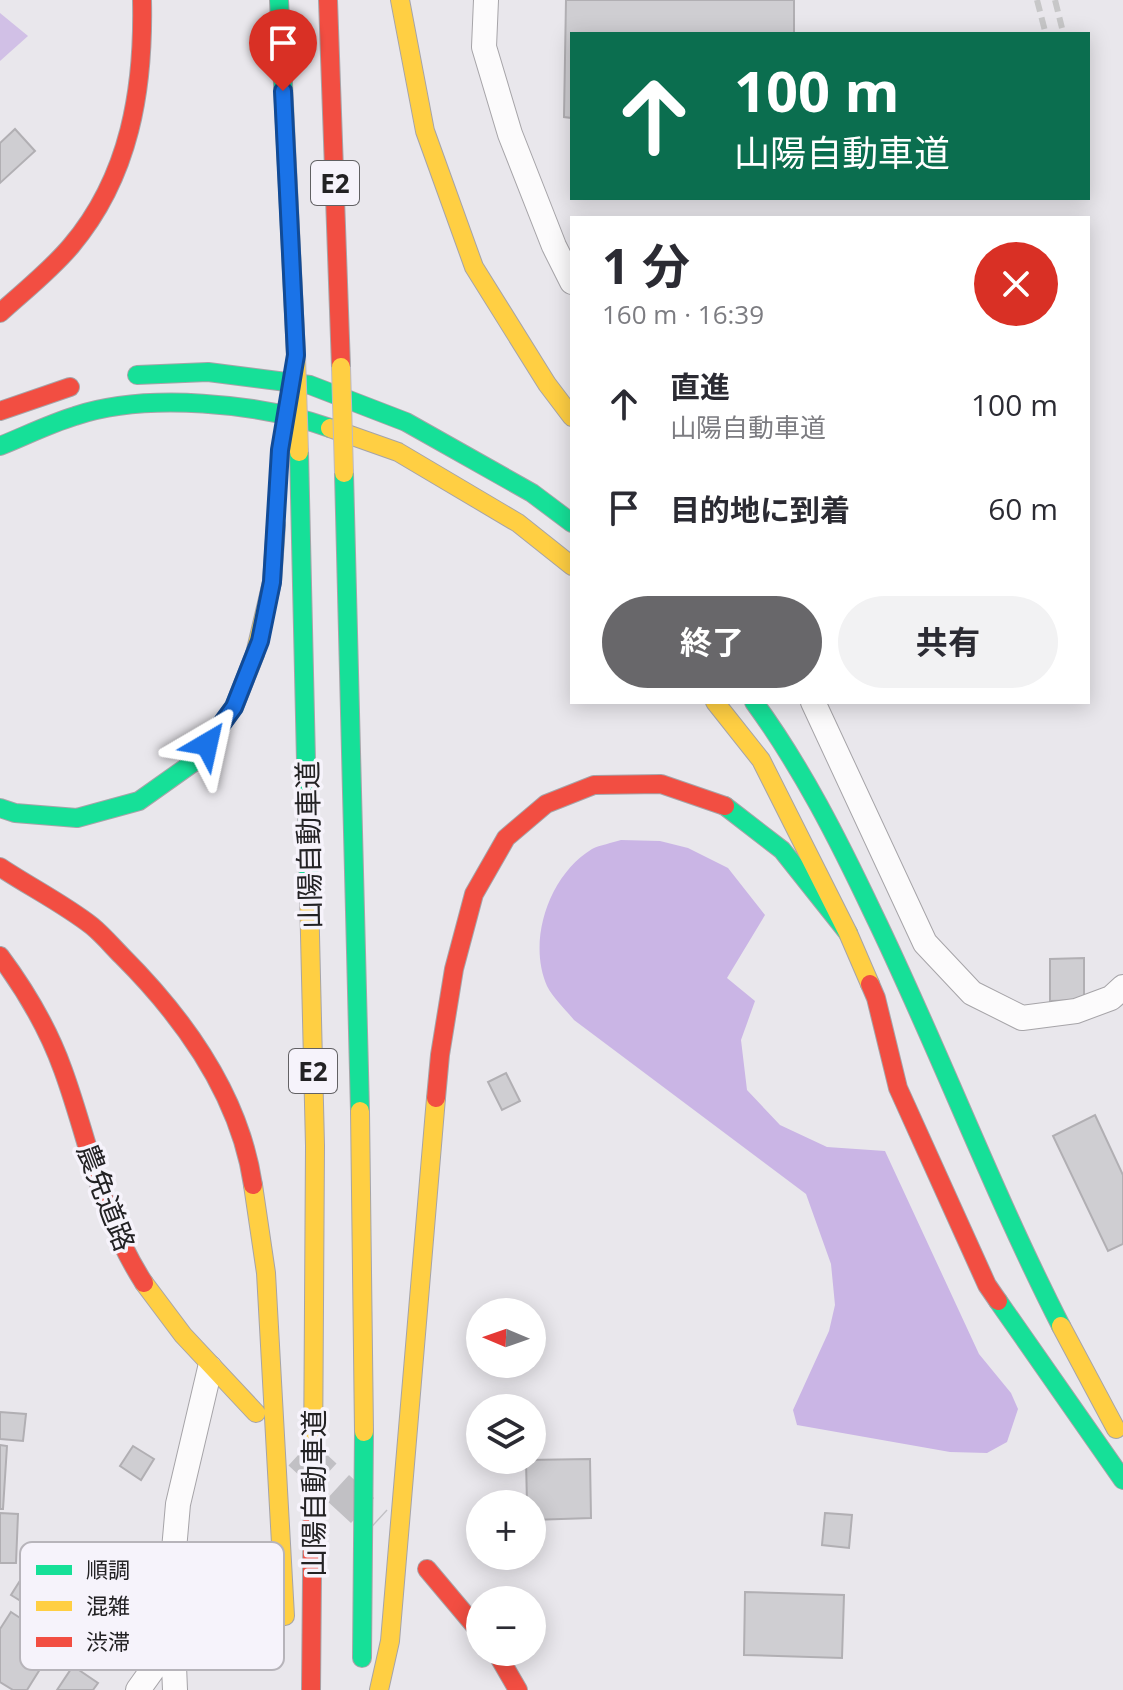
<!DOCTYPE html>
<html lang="ja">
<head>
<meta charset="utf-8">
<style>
  body { margin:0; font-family:"Open Sans","Noto Sans JP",sans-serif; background:#f2f2f3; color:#2b2b33; height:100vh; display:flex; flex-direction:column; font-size:30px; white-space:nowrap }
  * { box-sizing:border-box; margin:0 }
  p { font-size:26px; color:#7c7c81 }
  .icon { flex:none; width:44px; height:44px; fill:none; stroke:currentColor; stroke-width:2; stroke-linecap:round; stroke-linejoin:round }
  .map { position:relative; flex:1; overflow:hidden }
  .panel { position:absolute; left:570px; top:216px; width:520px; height:488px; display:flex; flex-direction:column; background:#fff; border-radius:0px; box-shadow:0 4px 20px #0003 }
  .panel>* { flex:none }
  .hud { position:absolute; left:570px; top:32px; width:520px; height:168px; border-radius:0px; box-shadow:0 4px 20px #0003; background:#0b6e4f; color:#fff; overflow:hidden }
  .needle { width:52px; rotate:272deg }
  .controls { position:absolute; left:466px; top:1298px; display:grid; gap:16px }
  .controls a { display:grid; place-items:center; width:80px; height:80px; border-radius:50%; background:#fff; box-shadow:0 4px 20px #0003; font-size:40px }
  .pin { position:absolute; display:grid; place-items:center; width:68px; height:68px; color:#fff; margin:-82px -34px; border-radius:50% 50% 50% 0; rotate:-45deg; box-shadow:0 0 8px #0007 }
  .pin .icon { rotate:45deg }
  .me { position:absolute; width:88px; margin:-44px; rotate:36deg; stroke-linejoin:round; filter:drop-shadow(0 0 6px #0008) }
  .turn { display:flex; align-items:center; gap:28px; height:168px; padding:0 32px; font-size:36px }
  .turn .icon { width:104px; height:104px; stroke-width:2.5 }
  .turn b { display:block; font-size:56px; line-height:68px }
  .round { display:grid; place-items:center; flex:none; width:84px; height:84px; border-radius:42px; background:#f2f2f3 }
  .overview { display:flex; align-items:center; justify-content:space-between; height:136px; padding:0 32px }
  h1 { font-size:48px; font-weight:700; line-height:60px }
  .action { display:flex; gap:16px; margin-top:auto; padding:16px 32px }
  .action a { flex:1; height:92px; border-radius:48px; background:#68676a; color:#fff; font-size:32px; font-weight:700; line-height:92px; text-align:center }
  .action a+a { background:#f2f2f3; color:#2b2b33 }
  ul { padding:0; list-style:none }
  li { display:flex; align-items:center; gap:24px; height:104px; padding:0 32px }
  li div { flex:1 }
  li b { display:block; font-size:30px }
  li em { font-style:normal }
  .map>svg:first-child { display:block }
</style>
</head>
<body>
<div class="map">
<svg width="1123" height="1690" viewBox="0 0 1123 1690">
  <rect width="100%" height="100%" fill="#e9e7ec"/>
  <path fill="#d1c0e6" d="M0,13L28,36L0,61Z"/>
  <path fill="#cab5e5" d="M621,840L660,841L688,848L728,868L765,915L727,978L755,1001L741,1040L747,1090L780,1125L827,1147L885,1151L979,1354L1011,1393L1018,1409L1007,1442L987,1453L950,1452L797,1425L793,1410L829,1331L835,1305L831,1264L806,1194L574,1020C565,1009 553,998 547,986C527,941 549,875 592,849C600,845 612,843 621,840Z"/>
  <path fill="#cfced2" stroke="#b1afb3" stroke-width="2" d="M566,0H794V34H572V118L564,117Z
    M15,129L35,151L0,183V143Z
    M1084,958V1000L1050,1001V959Z
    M506,1073L520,1101L502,1110L488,1082Z
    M1095,1115L1123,1175V1244L1108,1251L1053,1136Z
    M0,1412L26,1414L23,1441L0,1439Z
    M0,1445L7,1446L3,1509H0Z
    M133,1446L154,1459L141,1480L120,1466Z
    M590,1459L591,1518L532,1520V1504H527L526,1460Z
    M0,1513L18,1514L16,1563H0Z
    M825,1513L852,1515L849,1548L822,1545Z
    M33,1560L58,1575L37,1611L11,1595Z
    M745,1592L844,1595L842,1658L744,1655Z
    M11,1612L57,1642L27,1690H13L0,1682V1629Z
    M73,1666L98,1683L93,1690H57Z"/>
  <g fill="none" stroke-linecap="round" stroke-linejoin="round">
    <path stroke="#c1c0c4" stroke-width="34" stroke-dasharray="34 17" stroke-linecap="butt" d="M300,1453L376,1523"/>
    <defs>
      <path id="street" d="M486,0L484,47L510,134L554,246L572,282
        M813,702L925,943L972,993L1022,1018L1076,1011L1111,998L1123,987
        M173,1641L175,1690
        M138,1690L173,1641L171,1584L178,1504L210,1368"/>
      <path id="fast" d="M279,0L296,355
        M137,375L208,372L310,385L406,422L532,493L572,523
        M0,446C25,436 49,424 75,416C147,392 259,403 330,428
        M299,452L309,893
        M344,473L360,1111
        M754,702C802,768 838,839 873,913C939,1049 992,1191 1061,1326
        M725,806L782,850L848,933
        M0,808L15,813L77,818L139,801L194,762L234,707L255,654
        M998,1301L1123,1480
        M362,1658L364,1432"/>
      <path id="slow" d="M400,0L425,131L474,267L547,384L572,417
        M330,428L398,452L518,523L572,566
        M255,654L272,582L276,525
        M715,702L761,760L848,933L870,984
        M309,893L315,1146L313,1464
        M360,1111L364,1432
        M253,1185L266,1273L285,1616
        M144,1283L183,1335L256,1413
        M1061,1326L1116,1429
        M379,1690L390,1641L436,1098"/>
      <path id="jam" d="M328,0L341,367
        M0,313C24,291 50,271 71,246C130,176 144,89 142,0
        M0,411L70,387
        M0,867C30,887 64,904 92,926C103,935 113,947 122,956C184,1018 240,1096 253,1185
        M0,956C26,991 48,1028 63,1070C90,1144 100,1215 144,1283
        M870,984L876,998L898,1088L987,1285L998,1301
        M436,1098L440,1055L454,969L474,894L506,838L546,804L594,785L661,784L725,806
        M427,1569L480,1632
        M496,1652L518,1690
        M311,1690L313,1464"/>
    </defs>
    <use href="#street" stroke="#a6a4a8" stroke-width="26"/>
    <use href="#fast" stroke="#a6a4a8" stroke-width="20"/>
    <use href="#slow" stroke="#a6a4a8" stroke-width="20"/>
    <use href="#jam" stroke="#a6a4a8" stroke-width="20"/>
    <use href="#street" stroke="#fcfbfc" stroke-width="24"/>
    <use href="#fast" stroke="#16e098" stroke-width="18"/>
    <use href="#slow" stroke="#ffcf43" stroke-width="18"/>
    <use href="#jam" stroke="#f24e42" stroke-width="18"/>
    <path stroke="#c7c7c8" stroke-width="6" stroke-dasharray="12 6" stroke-linecap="butt" d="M1037,0L1045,31
      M1055,0L1062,28"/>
    <defs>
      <path id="slow-bridge" d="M296,355L299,452
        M341,367L344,473"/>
    </defs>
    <use href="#slow-bridge" stroke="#bdb9c2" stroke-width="20" stroke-linecap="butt"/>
    <use href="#slow-bridge" stroke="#ffcf43" stroke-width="18"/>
  </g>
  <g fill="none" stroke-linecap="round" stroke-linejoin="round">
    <defs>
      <path id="route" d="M207,744L234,707L260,641L272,582L280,450L296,355L283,91"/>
    </defs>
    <use href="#route" stroke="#114b97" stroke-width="20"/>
    <use href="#route" stroke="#1a73e8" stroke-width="14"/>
  </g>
  <g text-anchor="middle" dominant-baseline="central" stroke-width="7" stroke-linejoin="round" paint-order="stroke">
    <g fill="#f6f3fb" stroke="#626164" stroke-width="2">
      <rect x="311" y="161" width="48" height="44" rx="6"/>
      <rect x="289" y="1049" width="48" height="44" rx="6"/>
    </g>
    <g font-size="26" font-weight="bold" fill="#232224">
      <text x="335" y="183">E2</text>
      <text x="313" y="1071">E2</text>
    </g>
    <g font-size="28" fill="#232224" stroke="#f6f3fb">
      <text transform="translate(308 845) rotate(-91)">山陽自動車道</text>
      <text transform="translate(107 1197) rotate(69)">農免道路</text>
      <text transform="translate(313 1493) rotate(-90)">山陽自動車道</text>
    </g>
  </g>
  <rect x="20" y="1542" width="264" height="128" rx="12" fill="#f6f3fb" stroke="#b7b4ba" stroke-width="2"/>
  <rect x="36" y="1565" width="36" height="10" fill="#16e098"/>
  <rect x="36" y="1601" width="36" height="10" fill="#ffcf43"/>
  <rect x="36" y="1637" width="36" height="10" fill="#f24e42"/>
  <g font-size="22" fill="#232224">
    <text x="86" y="1578">順調</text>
    <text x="86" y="1614">混雑</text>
    <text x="86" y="1650">渋滞</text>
  </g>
</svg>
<div class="controls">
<a><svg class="needle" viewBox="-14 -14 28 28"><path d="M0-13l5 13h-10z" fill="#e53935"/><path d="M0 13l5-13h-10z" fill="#7c7c81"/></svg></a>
<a><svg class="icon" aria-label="layers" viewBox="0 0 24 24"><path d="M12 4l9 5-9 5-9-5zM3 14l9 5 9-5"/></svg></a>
<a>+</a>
<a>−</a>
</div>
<div class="pin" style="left:283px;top:91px;background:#d93025"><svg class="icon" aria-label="arrive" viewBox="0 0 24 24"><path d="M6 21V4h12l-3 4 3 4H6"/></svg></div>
<svg class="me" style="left:207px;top:744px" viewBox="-20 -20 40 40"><path d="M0-17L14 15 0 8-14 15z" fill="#1a73e8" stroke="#fff" stroke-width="4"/></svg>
<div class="hud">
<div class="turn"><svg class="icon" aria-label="ahead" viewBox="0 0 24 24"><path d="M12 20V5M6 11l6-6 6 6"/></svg><div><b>100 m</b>山陽自動車道</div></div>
</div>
<section class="panel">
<div class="overview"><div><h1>1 分</h1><p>160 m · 16:39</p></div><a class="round" style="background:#d93025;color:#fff"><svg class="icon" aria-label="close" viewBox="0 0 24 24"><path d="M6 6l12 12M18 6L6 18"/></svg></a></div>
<ul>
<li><svg class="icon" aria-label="ahead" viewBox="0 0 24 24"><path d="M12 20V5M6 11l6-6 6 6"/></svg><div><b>直進</b><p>山陽自動車道</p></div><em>100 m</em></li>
<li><svg class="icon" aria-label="arrive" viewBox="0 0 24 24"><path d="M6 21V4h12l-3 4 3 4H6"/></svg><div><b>目的地に到着</b></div><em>60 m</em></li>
</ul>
<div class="action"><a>終了</a><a>共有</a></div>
</section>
</div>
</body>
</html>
